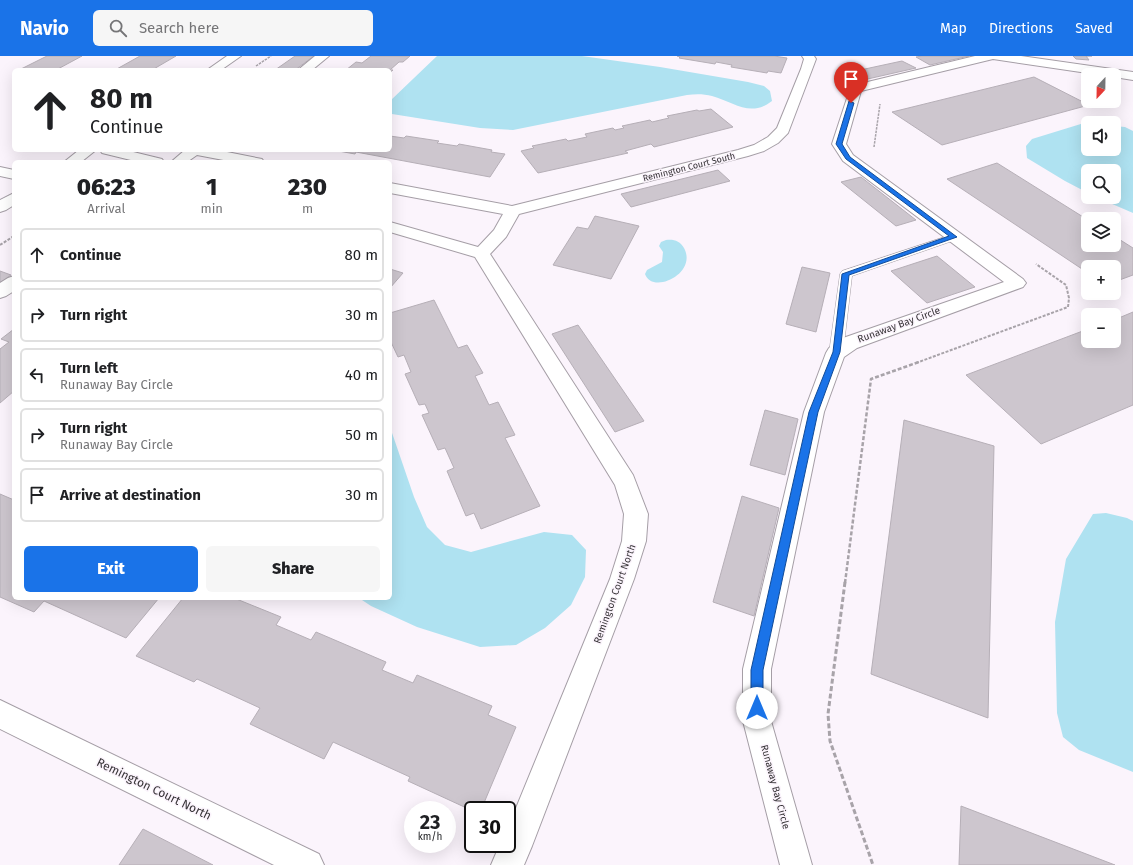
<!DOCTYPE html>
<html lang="en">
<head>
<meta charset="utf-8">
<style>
  body { margin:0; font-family:"Fira Sans",sans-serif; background:#f6f6f6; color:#202124; height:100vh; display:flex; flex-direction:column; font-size:15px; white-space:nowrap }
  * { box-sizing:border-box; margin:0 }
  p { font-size:13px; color:#757577 }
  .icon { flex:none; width:22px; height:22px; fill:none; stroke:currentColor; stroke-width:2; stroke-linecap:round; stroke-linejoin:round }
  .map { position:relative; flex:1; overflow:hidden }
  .sheet { position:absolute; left:12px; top:104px; width:380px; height:440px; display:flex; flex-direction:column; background:#fff; border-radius:6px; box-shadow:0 4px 16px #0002 }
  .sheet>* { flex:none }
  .banner { position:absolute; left:12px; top:12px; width:380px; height:84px; border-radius:6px; box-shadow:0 4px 16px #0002; background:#fff; color:#202124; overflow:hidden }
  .needle { width:26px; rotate:202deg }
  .tools { position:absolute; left:1081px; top:12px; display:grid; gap:8px }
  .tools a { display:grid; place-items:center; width:40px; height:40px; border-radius:6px; background:#fff; box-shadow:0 4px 16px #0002; font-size:20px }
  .speed { position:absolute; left:404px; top:745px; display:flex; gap:8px; font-size:20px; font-weight:700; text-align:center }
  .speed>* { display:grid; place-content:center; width:52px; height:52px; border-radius:50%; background:#fff; box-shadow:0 4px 16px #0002; line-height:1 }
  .speed small { font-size:10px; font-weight:400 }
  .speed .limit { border:2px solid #111; border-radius:6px; background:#fff; color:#111 }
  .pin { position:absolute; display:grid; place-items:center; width:34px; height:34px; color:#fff; margin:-41px -17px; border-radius:50% 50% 50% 0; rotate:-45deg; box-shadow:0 0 4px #0007 }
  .pin .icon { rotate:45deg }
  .me { position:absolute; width:44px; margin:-22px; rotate:0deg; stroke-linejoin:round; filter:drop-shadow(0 0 3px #0008) }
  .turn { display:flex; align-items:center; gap:14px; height:84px; padding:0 12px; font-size:18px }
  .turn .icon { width:52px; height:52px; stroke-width:2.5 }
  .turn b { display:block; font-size:28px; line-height:34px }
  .eta { display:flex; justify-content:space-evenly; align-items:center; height:68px; text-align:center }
  .eta b { font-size:24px; font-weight:800; line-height:28px }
  .button { display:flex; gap:8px; margin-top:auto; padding:8px 12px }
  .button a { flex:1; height:46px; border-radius:6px; background:#1a73e8; color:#fff; font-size:16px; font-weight:800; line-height:46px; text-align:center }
  .button a+a { background:#f6f6f6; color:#202124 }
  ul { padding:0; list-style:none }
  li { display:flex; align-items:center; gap:12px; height:54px; margin:0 8px 6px; padding:0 4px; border:2px solid #e0e0e0; border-radius:6px }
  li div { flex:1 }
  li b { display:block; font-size:15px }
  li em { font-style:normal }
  header { display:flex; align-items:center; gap:24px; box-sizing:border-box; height:56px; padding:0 20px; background:#1a73e8; color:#fff }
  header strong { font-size:19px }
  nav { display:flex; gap:22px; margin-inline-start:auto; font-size:14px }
  .search { width:280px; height:36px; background:#f6f6f6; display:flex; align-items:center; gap:10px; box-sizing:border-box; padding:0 14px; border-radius:6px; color:#757577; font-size:15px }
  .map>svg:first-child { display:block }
</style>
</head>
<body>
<header>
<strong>Navio</strong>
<div class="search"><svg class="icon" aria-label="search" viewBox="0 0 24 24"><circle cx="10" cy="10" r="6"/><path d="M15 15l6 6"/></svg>Search here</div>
<nav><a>Map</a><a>Directions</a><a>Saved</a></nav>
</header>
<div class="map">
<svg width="1133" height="809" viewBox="0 0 1133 809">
  <rect width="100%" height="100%" fill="#fbf4fc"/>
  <path fill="#afe2f1" d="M437,0H582L660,11L748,26L764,30L770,35L772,45C750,62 734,46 712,40C704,38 696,38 687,39L513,74L480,72L392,58L390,55V45Z
    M1084,67L1088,68V93H1114V70L1125,71L1133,75V157L1096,141H1114V115H1088V137L1065,125L1027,102L1026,90L1032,83Z
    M666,184C674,183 680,185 684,192C698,218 652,239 645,218L647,214L662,206L663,196L659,190L661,186Z
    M390,371L414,441L427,471L445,489L471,496L544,476L572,479L586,494L585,521L571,549L545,572L516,589L480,591L417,571L371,550L359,542H390Z
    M1106,457L1127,462L1133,465V716L1079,694L1063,681L1057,657L1055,566L1066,503L1093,458Z"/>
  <path fill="#cdc6ce" stroke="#b6afb7" d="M47,0H82L56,14H19Z
    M140,0H176L152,14H115Z
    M295,0H314L295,14H275Z
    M371,0H410L403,6H399L390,14H393L390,17V14H346L356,6L362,7Z
    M677,0H774L787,2L781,17L768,15L767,17L731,11L732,9L716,6L715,8L679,2L680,1Z
    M922,0H969L930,9L916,1Z
    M1073,0H1092H1086L1089,4L1076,3Z
    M902,5L916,12L850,27L837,19Z
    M1034,21L1089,49L942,89L892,56Z
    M711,53L733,71L654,91L651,88L625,95L628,97L538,117L521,95L534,92L532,90L566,83L568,85L587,81L585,78L613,72L615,74L624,72L622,70L650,64L652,66L669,62L667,60L697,54L699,55Z
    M390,80L404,82L406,80L439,85L437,87L457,90L459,88L492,94L491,96L505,98L490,121L356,96L355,98L333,94H390Z
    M997,107L1088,164V189H1114V180L1133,192V219L1114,226V211H1088V217L947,123Z
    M718,114L730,125L631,151L621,138Z
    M861,121L916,164L896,170L841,126Z
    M595,160L639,170L611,223L553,209L577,171L588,173Z
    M937,200L975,231L927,247L891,215Z
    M802,211L830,217L816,276L786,268Z
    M390,213L403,217L390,232Z
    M0,215L11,219L0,227Z
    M434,244L458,292L467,289L483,317L475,320L489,349L498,346L515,379L505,382L540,450L481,473L474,457L466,460L447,415L454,412L445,392L438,394L422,359L429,357L425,348L419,349L405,318L411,316L404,299L398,301L390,284V257Z
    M1133,256V349L1041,388L966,319L1088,273V285H1114V264Z
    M578,269L644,365L615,376L552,278Z
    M14,273V335L0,347V293L9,286L1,283Z
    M765,354L798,363L785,419L750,409Z
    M904,364L994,390L988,662L871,618Z
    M0,438L14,444V542H159L126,582L44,545L34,556L0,541Z
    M742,440L779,452L754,560L713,546Z
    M183,542H234L281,561L276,569L311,584L316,576L386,606L382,614L413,627L417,619L492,650L488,659L516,671L481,754L473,755L408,725L410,721L333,686L324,703L250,668L260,652L197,623L194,626L136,600Z
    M961,750L1115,809H959Z
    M143,773L213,809H119Z"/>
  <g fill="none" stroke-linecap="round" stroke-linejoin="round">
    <defs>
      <path id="service" d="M954,178L960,181L958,183L852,220L843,297L841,300L836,302L831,300L829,297L840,218L842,215Z"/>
      <path id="minor" d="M315,0H329L312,14H298Z
        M802,0H814L816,3L788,77L778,87L764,95L748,100L519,158L506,181L490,198L633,419L648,458L646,485L634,523L532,790L524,809H491L500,788H507V774L610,523L622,485L624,458L615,429L475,201L390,176V166L478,191L494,174L503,158L390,137V127L512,150L738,94L754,89L768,81L777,72L801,13L804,3Z
        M975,0H1021L1133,16V24L1114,21V19H1101L993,3L861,35L846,88L853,99L1023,223L1026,227L1023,231L857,292L844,301L824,356L771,613V665L812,809H780L743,665V613L804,356L826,297L829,292L843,282L1004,226L843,105L832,88L851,30Z
        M100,94H125L162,103L164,106H139L102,97Z
        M185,94H217L262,103L264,106H234L197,99L187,106H171Z
        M0,111L14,114V123L0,120Z
        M14,220V235L6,240L0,242V227L8,222Z
        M0,644L319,798L324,809H274L0,673Z"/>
      <path id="secondary" d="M227,0H241L221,14H207Z
        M79,94H96L81,106H64Z
        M14,137V149L6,154L0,156V144Z"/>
    </defs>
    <use href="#service" stroke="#a59ea6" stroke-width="1"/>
    <use href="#minor" stroke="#a59ea6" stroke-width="2"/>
    <use href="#secondary" stroke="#a59ea6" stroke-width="2"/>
    <path stroke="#a8a3a9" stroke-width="1.5" stroke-dasharray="2.5 1" stroke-linecap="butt" d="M256,10L271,0
      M874,91L880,48"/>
    <path stroke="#a8a3a9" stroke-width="2" stroke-dasharray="3 1.5" stroke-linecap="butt" d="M0,189L14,180
      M916,307L1068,251L1069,242L1066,229L1036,208"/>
    <path stroke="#a8a3a9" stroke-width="2.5" stroke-dasharray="4 2" stroke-linecap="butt" d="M845,527L871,323L919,306"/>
    <path stroke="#a8a3a9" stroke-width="3" stroke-dasharray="5 2.5" stroke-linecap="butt" d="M845,526L828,658L830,685L873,809"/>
    <use href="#service" fill="#fff" fill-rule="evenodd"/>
    <use href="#minor" fill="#fff" fill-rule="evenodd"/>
    <use href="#secondary" fill="#fff" fill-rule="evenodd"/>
  </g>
  <path fill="#1a73e8" stroke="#114b97" d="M849,45L854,47L842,88L850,101L957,181L849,219L840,296L818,356L763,614V652L761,656L757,658L753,656L751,652V614L809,356L833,296L842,218L949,180L846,103L836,88Z"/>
  <g text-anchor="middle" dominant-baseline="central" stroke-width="3" stroke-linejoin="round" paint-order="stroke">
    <g font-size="9" fill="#373437" stroke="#fbf4fc">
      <text transform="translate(689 111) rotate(-14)">Remington Court South</text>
    </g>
    <g font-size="10" fill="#373437" stroke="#fbf4fc">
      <text transform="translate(899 269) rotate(-20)">Runaway Bay Circle</text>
      <text transform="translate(615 538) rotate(-70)">Remington Court North</text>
      <text transform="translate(775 731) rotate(75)">Runaway Bay Circle</text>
    </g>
    <g font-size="12" fill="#373437" stroke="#fbf4fc">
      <text transform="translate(154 733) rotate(26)">Remington Court North</text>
    </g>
  </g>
</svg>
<div class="tools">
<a><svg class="needle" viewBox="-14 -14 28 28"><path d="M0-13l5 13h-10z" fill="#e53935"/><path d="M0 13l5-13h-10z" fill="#757577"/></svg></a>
<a><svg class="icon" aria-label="sound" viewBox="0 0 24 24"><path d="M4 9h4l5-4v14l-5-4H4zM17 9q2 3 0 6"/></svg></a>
<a><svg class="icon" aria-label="search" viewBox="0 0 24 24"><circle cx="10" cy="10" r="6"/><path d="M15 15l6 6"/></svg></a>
<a><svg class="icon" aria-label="layers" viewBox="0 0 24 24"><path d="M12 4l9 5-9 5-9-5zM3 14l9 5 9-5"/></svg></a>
<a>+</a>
<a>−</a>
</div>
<div class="speed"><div>23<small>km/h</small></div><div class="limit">30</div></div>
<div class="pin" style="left:851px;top:47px;background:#d93025"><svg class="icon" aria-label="arrive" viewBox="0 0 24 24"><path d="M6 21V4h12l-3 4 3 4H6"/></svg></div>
<svg class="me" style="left:757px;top:652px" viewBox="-20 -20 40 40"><circle r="19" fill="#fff"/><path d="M0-13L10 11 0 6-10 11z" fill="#1a73e8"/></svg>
<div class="banner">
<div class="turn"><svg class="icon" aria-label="ahead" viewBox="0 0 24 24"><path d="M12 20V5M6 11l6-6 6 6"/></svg><div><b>80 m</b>Continue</div></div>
</div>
<section class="sheet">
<div class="eta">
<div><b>06:23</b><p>Arrival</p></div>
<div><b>1</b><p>min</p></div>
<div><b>230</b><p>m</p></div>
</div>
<ul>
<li><svg class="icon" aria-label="ahead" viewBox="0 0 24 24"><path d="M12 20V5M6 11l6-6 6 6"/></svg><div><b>Continue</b></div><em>80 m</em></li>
<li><svg class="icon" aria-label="right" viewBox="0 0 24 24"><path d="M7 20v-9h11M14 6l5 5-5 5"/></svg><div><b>Turn right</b></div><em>30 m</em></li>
<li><svg class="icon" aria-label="left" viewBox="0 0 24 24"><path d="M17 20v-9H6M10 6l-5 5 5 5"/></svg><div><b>Turn left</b><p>Runaway Bay Circle</p></div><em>40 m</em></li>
<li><svg class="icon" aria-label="right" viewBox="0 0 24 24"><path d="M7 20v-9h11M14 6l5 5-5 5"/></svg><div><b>Turn right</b><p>Runaway Bay Circle</p></div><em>50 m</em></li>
<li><svg class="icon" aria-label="arrive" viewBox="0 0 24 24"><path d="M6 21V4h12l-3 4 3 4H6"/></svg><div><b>Arrive at destination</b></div><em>30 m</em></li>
</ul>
<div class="button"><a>Exit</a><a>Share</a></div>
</section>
</div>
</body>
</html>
